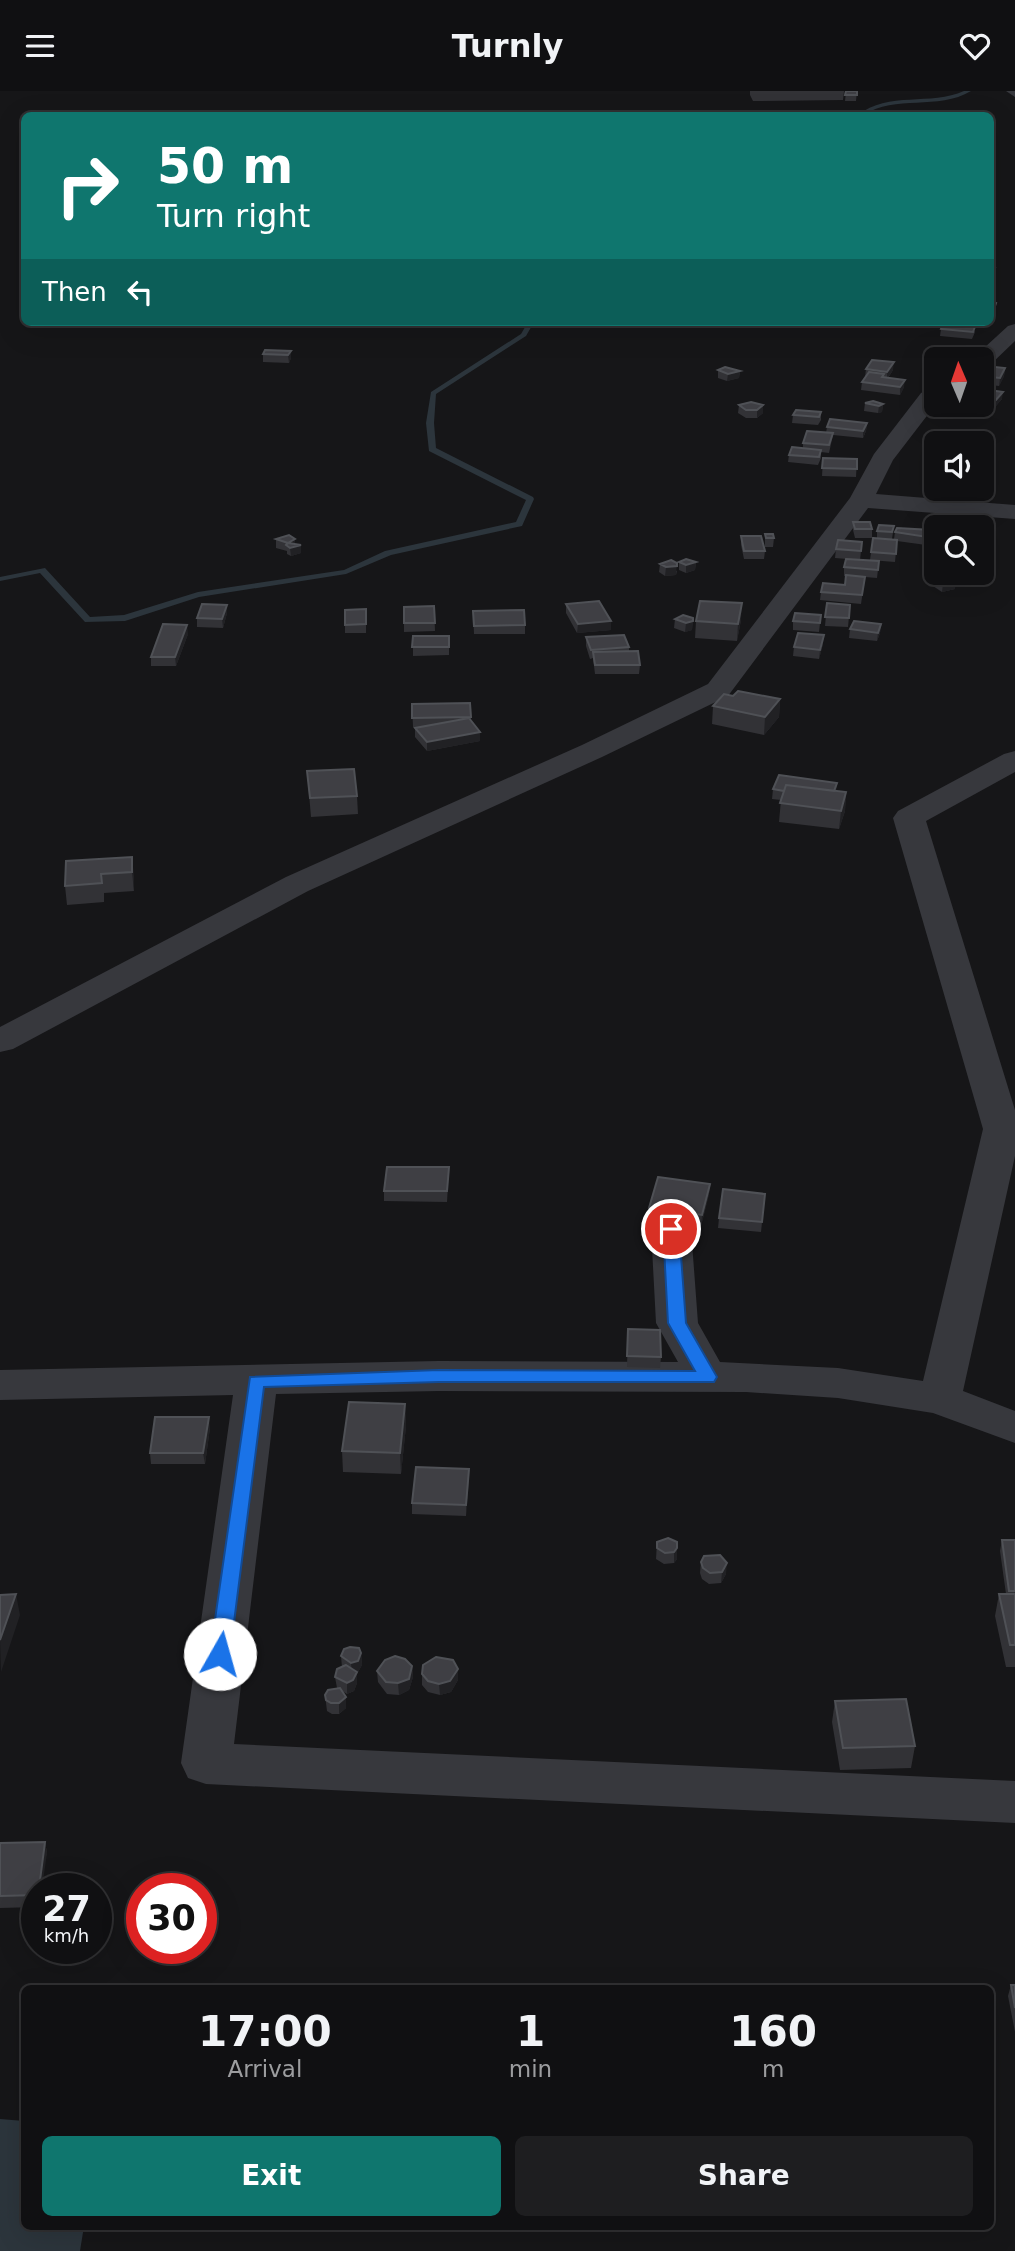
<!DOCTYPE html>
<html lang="en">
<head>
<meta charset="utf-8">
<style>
  body { margin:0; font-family:"DejaVu Sans",sans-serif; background:#1e1e20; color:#f1f3f6; height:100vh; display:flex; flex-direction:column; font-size:26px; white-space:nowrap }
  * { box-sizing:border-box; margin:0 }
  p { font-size:23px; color:#9c9d9f }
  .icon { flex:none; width:38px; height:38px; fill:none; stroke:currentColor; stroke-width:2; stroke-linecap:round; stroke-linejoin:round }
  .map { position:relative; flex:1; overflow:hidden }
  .sheet { position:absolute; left:21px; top:1894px; width:973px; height:245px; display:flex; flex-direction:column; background:#101012; border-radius:10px; box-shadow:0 7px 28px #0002,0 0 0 2px #303032 }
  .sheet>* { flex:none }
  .guide { position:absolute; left:21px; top:21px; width:973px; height:214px; border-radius:10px; box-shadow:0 7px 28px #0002,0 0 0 2px #303032; background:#0f766e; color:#fff; overflow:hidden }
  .needle { width:46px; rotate:358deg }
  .fabs { position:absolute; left:924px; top:256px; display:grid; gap:14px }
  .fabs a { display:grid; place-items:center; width:70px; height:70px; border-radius:10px; background:#101012; box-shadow:0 7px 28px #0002,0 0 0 2px #303032; font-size:35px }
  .speed { position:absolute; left:21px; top:1782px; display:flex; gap:14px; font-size:35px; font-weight:700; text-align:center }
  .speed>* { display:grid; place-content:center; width:91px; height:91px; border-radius:50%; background:#101012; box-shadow:0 7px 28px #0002,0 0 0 2px #303032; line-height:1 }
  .speed small { font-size:18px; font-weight:400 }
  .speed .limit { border:10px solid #d22; background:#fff; color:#111 }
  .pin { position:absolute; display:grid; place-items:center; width:60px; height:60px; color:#fff; margin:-30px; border:4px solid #fff; border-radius:50%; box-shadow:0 2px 7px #0007 }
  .me { position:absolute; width:77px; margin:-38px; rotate:7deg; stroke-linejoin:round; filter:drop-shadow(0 0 5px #0008) }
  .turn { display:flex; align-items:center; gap:24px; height:147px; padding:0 21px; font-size:32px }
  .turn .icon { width:91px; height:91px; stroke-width:2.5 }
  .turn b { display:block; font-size:49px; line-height:60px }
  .then { display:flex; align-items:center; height:66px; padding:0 21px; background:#0003; gap:14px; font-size:26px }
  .eta { display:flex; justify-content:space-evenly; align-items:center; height:119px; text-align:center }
  .eta b { font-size:42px; font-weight:700; line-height:49px }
  .action { display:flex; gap:14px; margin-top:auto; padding:14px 21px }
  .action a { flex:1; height:80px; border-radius:10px; background:#0f766e; color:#fff; font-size:28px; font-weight:700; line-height:80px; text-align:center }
  .action a+a { background:#1e1e20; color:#f1f3f6 }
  header { display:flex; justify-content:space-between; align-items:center; height:91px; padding:0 21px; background:#101012; font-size:32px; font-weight:700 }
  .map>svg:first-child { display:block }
</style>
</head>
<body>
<header><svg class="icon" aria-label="menu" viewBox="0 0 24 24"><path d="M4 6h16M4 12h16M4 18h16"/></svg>Turnly<svg class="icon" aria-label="heart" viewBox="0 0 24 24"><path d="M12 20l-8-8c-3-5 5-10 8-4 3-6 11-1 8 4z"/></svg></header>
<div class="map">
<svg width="1015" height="2160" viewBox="0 0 1015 2160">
  <rect width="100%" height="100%" fill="#161618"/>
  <path fill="#2c353c" d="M0,2028L24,2030V2135H84L80,2160H0Z"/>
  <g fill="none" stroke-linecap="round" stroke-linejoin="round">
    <path fill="#2c353c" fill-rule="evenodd" d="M964,0H971C938,20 895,3 864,24H858C888,0 931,15 964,0Z
      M528,231H534L526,245L436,303L434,332L436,357L533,406L534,408L522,435L391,464L346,483L199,506L125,530L85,531L40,482L0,490V486L45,477L90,526L124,524L198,501L344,479L385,460L516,431L526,409L429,360L426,332L431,301L521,243Z"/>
    <path fill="#37383d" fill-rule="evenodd" d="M1006,0H1015V6Z
      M1015,233V250L990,274L982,275V268H972L1008,235Z
      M936,295V313L893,369L876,403L1015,414V428L868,417L728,605L602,666L308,800L13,958L0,961V936L286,786L582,654L708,593L850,407L874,363L921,302Z
      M1015,660V681L926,730L1015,1019V1065L963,1300L1015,1320V1352L933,1322L838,1307L746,1301L439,1300L276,1303L234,1653L1015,1690V1732L206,1693L188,1687L181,1672L233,1304L0,1309V1279L439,1270L678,1271L656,1232L651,1138L657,1129L671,1125L685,1129L691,1138L698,1232L720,1271L838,1277L923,1290L983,1038L893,727L898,720L1004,663Z"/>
  </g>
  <path fill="#323236" d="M750,0H844L843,9L753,10L750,4Z
    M846,0H857L856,10H845Z
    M990,211L996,212L995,219L993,225L990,224Z
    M944,231H972L971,233L975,241L972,248L940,245L941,238Z
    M291,260V267L289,272L263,271V263Z
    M1005,277L1004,285L999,295L982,293V282Z
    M866,278L893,279L888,287L904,296L900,304L861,299L862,291L865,286Z
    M718,279L740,280L739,287L727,290L718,287Z
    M982,298L1002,308L995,316L974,313H982Z
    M751,311L763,322L757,327H746L738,322L739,314Z
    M865,312L883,313L882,321L878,322L864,320Z
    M821,321V329L818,334L792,332L793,324Z
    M867,332L866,340L863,347L833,344L829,362L821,361V367L818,374L788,371L789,364L803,357V352L826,342L827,336Z
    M823,367L857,368L856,386L822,385Z
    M853,431L872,438V447H855L853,439Z
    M894,435L892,448H894L895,441L931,439L930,447L926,454L897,450L895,471L870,469L873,447H877V440Z
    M765,443L774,447L773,456H765Z
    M741,445L765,460L764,468H744L741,454Z
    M276,448H295V453L301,462L291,465L287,463V460L276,457Z
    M862,451L860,469L835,467L836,458Z
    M879,470L877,487L865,486L861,513L820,509L821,501L845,494L846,485H844V476Z
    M679,471H696L695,479L686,482L679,479Z
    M660,473L677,480L676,484L665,485L659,481Z
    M947,481H969L968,488L955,489V498L942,501L933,495L934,487L946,485Z
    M827,512L850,514L848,536L825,535Z
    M566,513L611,539L577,542L566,522Z
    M227,514V522L223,537L197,536V527Z
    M434,515L435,540L404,541V516Z
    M473,520L525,534V543H474Z
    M821,524L819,541L793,539V530Z
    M366,527V542H345V534Z
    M693,527L692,539L685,541L674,537L675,528Z
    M741,529L737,550L695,547L696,530Z
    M881,533L880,542L877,550L849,547L850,538Z
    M188,543L176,575H151V566Z
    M413,545H449V564L413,565Z
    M586,546L629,556V560L640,574L639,583H595L593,567L590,568L586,555Z
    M823,553L819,568L793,565L794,556Z
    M733,605L780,608L779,626L764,644L712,633L713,615Z
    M470,612L471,629L480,650L427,660L415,646V637L421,636H413L412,613Z
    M307,680L357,705L358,723L311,726Z
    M837,692L836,700L846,701L845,720L839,738L779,731L781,709L772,708L773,698Z
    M132,766L134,800L104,802V811L67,814L65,795Z
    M449,1076L447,1111L384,1110V1100Z
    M710,1093L709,1103L701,1135L649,1128V1117Z
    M765,1103L761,1141L718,1137L719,1127Z
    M628,1238L661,1266L660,1277L627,1276Z
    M405,1313L406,1335L401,1383L343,1381L342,1360Z
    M210,1337L205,1373H151L150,1362Z
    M469,1378L466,1425L412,1423V1412Z
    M1002,1449H1015V1576H1006L995,1525L999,1503H1006L1000,1460Z
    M657,1451L677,1457V1468L674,1472L664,1473L656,1468Z
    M704,1465L726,1483L721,1492L709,1493L702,1488L700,1482L701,1471Z
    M361,1562L362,1574L358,1581H357V1592L354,1600L347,1603L342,1600L346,1617L339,1623H332L327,1620L325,1604L337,1597L335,1586L342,1576L341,1565Z
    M412,1575L413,1586L409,1599L399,1604L387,1603L378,1591L377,1580Z
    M422,1583L458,1589L451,1601L440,1604L428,1601L422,1594Z
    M835,1610L915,1655L911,1677L840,1679L832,1631Z
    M45,1751L47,1762L37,1797V1816L0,1817V1752Z
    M1011,1894H1015V1941L1008,1905Z"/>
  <path fill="#212124" d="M291,260V267L289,272L288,264Z
    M894,271L893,279L887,288V281Z
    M1005,277L1004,285L999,295L1000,287Z
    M740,280L739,287L727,290L728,283Z
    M905,289L904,296L900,304V296Z
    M1003,301L1002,308L995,316L996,309Z
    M883,313L882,321L878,322L879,315Z
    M763,314V322L757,327V319Z
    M867,332L866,340L863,347V340Z
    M992,363L991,371L987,372L986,379L982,380V366Z
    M931,439L930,447L926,454L927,446Z
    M295,448V455L301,454V462L291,465L290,457L288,452Z
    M696,471L695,479L686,482V474Z
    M677,472L676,484L665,485L666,476Z
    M952,481H969L968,488L951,490Z
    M956,489L955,498L942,501L943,493Z
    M742,512L741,529L737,550L738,533Z
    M227,514V522L223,537L222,528Z
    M611,530V539L577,542L578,533Z
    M693,530L692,539L685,541L686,532Z
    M881,533L880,542L877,550L878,542Z
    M187,534L188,543L176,575L175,566Z
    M824,544L823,553L819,568L820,559Z
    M780,608L779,626L764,644L765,626Z
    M480,641V650L427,660V651Z
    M846,701L845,720L839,738L841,720Z
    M132,766L134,785V800L132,781Z
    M710,1093L709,1103L701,1135L702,1124Z
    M405,1313L406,1335L401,1383L400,1362Z
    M209,1326L210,1337L205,1373L203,1362Z
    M469,1378V1389L466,1425V1414Z
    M677,1457V1468L674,1472V1461Z
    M727,1472L726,1483L721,1492L722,1481Z
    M16,1503L20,1524L1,1581L0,1549Z
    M361,1562L362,1574L358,1581H357V1592L354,1600L347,1603V1592L352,1583L351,1572Z
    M412,1575L413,1586L409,1599L399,1604L398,1592Z
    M458,1578V1589L451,1601L440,1604L439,1593Z
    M346,1606V1617L339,1623V1612Z
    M45,1751L47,1762L42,1797H39Z"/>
  <path fill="#3f3f44" stroke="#4f5156" stroke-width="2" d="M846,0H857V4H845Z
    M990,177H995L992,188H990Z
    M990,211L996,212L994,218L990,217Z
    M944,231H950L976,233L973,241L941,238Z
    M265,259L291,260L288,264L263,263Z
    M872,269L894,271L887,281L866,278Z
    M985,275L1005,277L1000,287L982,285V282Z
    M725,276L740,280L728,283L718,279Z
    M869,281L884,283L882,286L905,289L900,296L862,291Z
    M982,298L1003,301L996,309L982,307Z
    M873,310L883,313L879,315L865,312Z
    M751,311L763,314L757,319H746L739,314Z
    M796,319L821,321L819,326L793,324Z
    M830,328L867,332L863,340L827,336Z
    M807,340L833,342L829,354L803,352Z
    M792,356L821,359L819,366L789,364Z
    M982,360L992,363L982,366Z
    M823,367L857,368V378L822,377Z
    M853,431H870L872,438H855Z
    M879,434L894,435L892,441L877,440Z
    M897,437L931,439L927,446L895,441Z
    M765,443H773L774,447H766Z
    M289,444L295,448L288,452L301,454L290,457L286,454L288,452L276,448Z
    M741,445H761L765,460H744Z
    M873,447L897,449L896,463L871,461Z
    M838,449L862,451L861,460L836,458Z
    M686,468L696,471L686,474L679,471Z
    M846,468L879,470L878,479L844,476Z
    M671,469L677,472V475L666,476L660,473Z
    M846,484L865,486L862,504L821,501L823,492L845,494Z
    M947,484L956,489L943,493L934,487Z
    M599,510L611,530L578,533L566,513Z
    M700,510L742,512L738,533L696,530Z
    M827,512L850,514L849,527L825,526Z
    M202,513L227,514L222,528L197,527Z
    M434,515L435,532H404V516Z
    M366,518V533L345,534V519Z
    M524,519L525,534L474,535L473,520Z
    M795,522L821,524L820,532L793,530Z
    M683,524L693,527V530L686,532L675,528Z
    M854,530L881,533L878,542L850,538Z
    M163,533L187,534L175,566H151Z
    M798,542L824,544L820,559L794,556Z
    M624,544L629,556L591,559L586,546Z
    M413,545H449V556H412Z
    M638,560L640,574H595L593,561Z
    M738,600L780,608L765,626L713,615L724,603L733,605Z
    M470,612L471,626L412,627V613Z
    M469,627L480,641L427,651L415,637Z
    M354,678L357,705L310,707L307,680Z
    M779,684L837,692L834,700L786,694L784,700L773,698Z
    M786,694L846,701L841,720L780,712Z
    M132,766V781L101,783L102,792L65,795L66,770Z
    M387,1076H449L447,1100H384Z
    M658,1086L710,1093L702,1124L649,1117Z
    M723,1098L765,1103L762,1131L719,1127Z
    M628,1238L660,1239L661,1266L627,1265Z
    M349,1311L405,1313L400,1362L342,1360Z
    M155,1326H209L203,1362H150Z
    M416,1376L469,1378L466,1414L412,1412Z
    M668,1447L677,1451V1457L674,1461L665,1462L657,1457V1451Z
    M1002,1449H1015V1500H1009Z
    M720,1464L727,1472L722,1481L710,1482L703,1477L701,1471L704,1465Z
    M16,1503L0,1549V1504Z
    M999,1503H1015V1554H1010Z
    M350,1556L359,1557L361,1562L358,1570L351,1572L341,1565L344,1558Z
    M395,1565L405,1568L412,1575L409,1588L398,1592L386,1591L377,1580L385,1569Z
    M436,1566L453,1569L458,1578L450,1590L439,1593L428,1590L422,1583L423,1574Z
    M346,1574L357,1581L353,1589L347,1592L335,1586L337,1578Z
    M340,1597L346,1606L339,1612H331L326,1609L325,1604L328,1599Z
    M906,1608L915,1655L843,1657L835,1610Z
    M45,1751L39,1797H37V1804L0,1805V1752Z
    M1011,1894H1015V1917Z"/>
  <path fill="#1a73e8" stroke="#114b97" stroke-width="2" d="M671,1133L679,1138L686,1232L717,1286L714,1291H439L264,1296L230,1563L227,1569L220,1571L213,1569L210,1563L250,1286L439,1279L695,1280L668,1232L663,1138Z"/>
</svg>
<div class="fabs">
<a><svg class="needle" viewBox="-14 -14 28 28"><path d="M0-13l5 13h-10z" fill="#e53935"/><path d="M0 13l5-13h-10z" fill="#9c9d9f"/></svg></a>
<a><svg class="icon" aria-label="sound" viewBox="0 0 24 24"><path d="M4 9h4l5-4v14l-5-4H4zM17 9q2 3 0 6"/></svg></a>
<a><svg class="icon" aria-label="search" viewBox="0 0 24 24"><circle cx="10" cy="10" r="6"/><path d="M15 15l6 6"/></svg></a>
</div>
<div class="speed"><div>27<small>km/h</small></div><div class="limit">30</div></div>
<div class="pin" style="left:671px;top:1138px;background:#d93025"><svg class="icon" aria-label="arrive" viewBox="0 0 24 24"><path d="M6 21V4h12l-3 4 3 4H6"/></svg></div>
<svg class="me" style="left:220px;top:1563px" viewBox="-20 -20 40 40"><circle r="19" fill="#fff"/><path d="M0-13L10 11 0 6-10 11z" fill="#1a73e8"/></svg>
<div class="guide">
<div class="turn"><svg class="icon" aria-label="right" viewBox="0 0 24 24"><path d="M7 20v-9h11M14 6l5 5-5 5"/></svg><div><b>50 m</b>Turn right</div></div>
<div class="then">Then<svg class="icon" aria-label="left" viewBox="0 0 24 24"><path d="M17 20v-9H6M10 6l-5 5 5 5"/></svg></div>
</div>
<section class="sheet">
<div class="eta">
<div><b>17:00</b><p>Arrival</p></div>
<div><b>1</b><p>min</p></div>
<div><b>160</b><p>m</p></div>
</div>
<div class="action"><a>Exit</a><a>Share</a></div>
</section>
</div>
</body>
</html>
